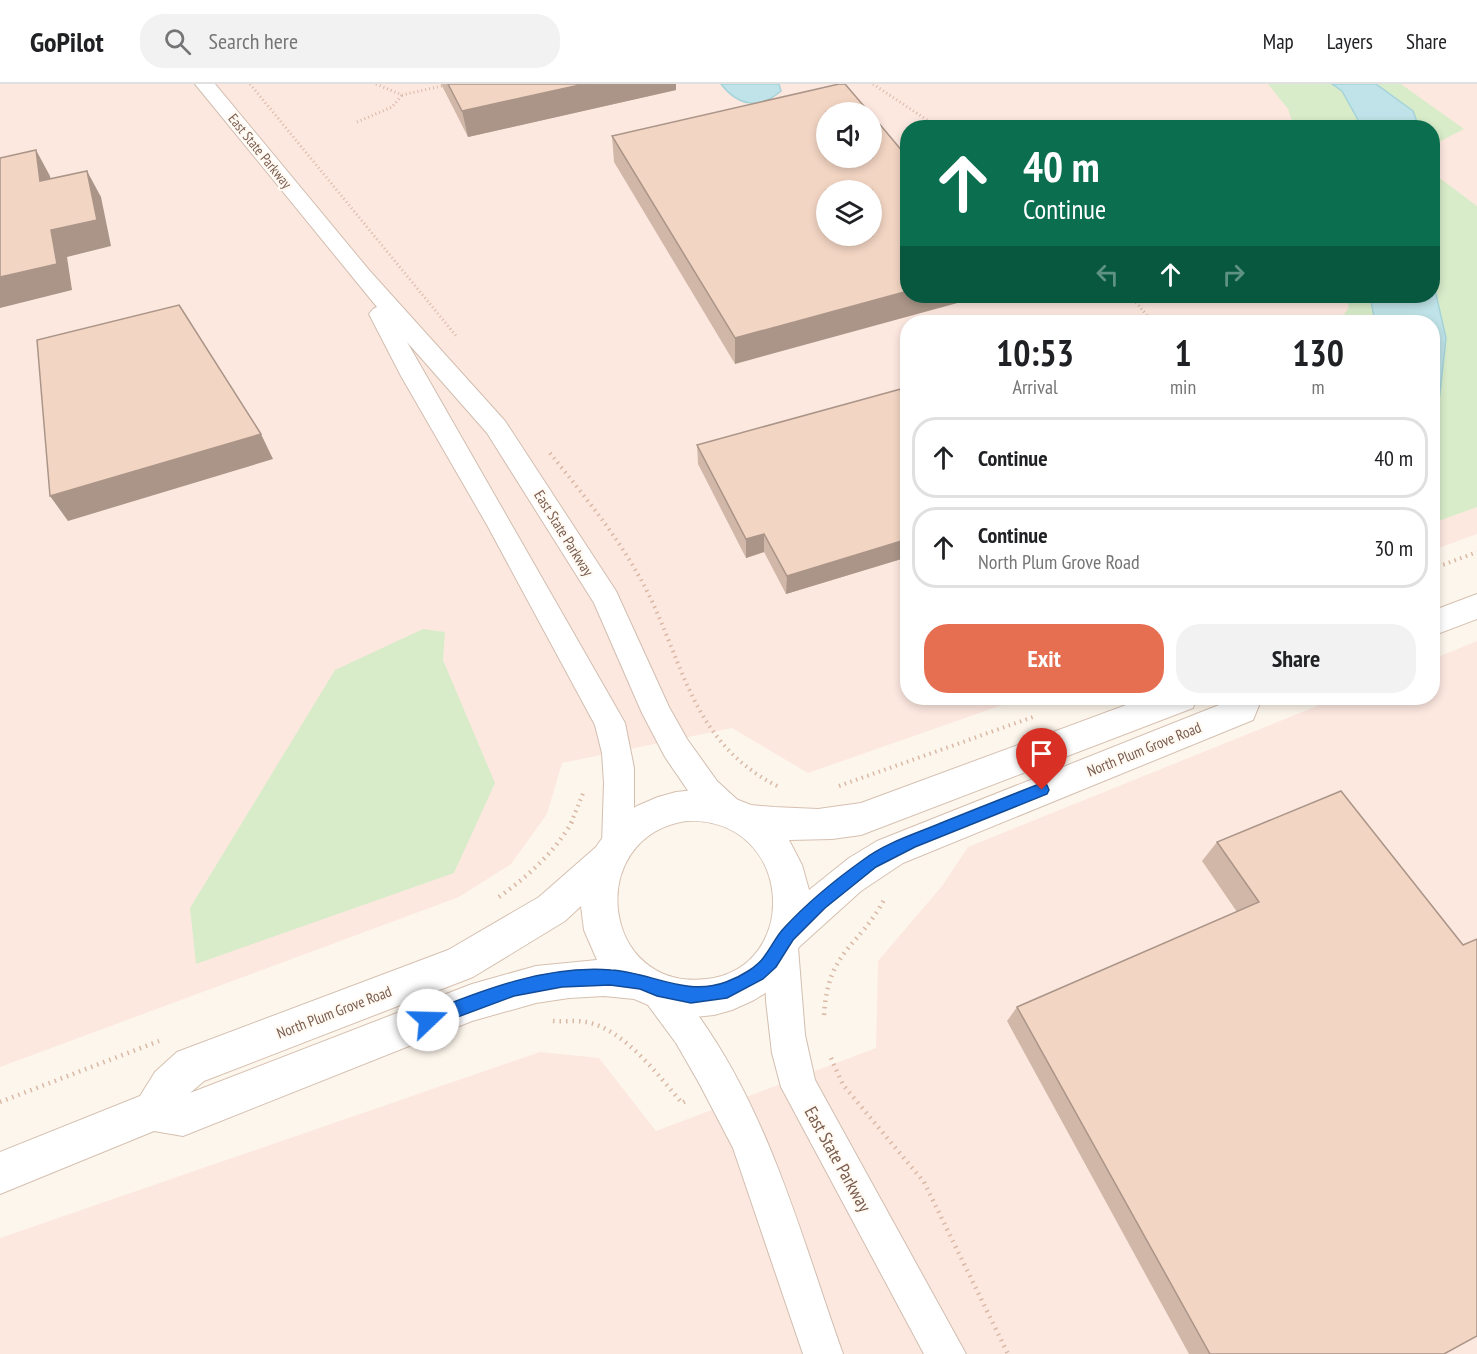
<!DOCTYPE html>
<html lang="en">
<head>
<meta charset="utf-8">
<style>
  body { margin:0; font-family:"PT Sans Narrow",sans-serif; background:#f2f2f2; color:#202124; height:100vh; display:flex; flex-direction:column; font-size:22px; white-space:nowrap }
  * { box-sizing:border-box; margin:0 }
  p { font-size:20px; color:#757577 }
  .icon { flex:none; width:33px; height:33px; fill:none; stroke:currentColor; stroke-width:2; stroke-linecap:round; stroke-linejoin:round }
  .map { position:relative; flex:1; overflow:hidden }
  .drawer { position:absolute; left:900px; top:231px; width:540px; height:390px; display:flex; flex-direction:column; background:#fff; border-radius:24px; box-shadow:0 3px 9px #0003 }
  .drawer>* { flex:none }
  .guide { position:absolute; left:900px; top:36px; width:540px; height:183px; border-radius:24px; box-shadow:0 3px 9px #0003; background:#0b6e4f; color:#fff; overflow:hidden }
  .buttons { position:absolute; left:816px; top:18px; display:grid; gap:12px }
  .buttons a { display:grid; place-items:center; width:66px; height:66px; border-radius:50%; background:#fff; box-shadow:0 3px 9px #0003; font-size:30px }
  .pin { position:absolute; display:grid; place-items:center; width:51px; height:51px; color:#fff; margin:-62px -26px; border-radius:50% 50% 50% 0; rotate:-45deg; box-shadow:0 0 6px #0007 }
  .pin .icon { rotate:45deg }
  .me { position:absolute; width:66px; margin:-33px; rotate:69deg; stroke-linejoin:round; filter:drop-shadow(0 0 4px #0008) }
  .turn { display:flex; align-items:center; gap:21px; height:126px; padding:0 24px; font-size:27px }
  .turn .icon { width:78px; height:78px; stroke-width:2.5 }
  .turn b { display:block; font-size:42px; line-height:51px }
  .lanes { display:flex; align-items:center; height:57px; padding:0 24px; background:#0003; justify-content:center; gap:30px; direction:ltr }
  .lanes .off { opacity:.35 }
  .eta { display:flex; justify-content:space-evenly; align-items:center; height:102px; text-align:center }
  .eta b { font-size:36px; font-weight:700; line-height:42px }
  .action { display:flex; gap:12px; margin-top:auto; padding:12px 24px }
  .action a { flex:1; height:69px; border-radius:24px; background:#e76f51; color:#fff; font-size:24px; font-weight:700; line-height:69px; text-align:center }
  .action a+a { background:#f2f2f2; color:#202124 }
  ul { padding:0; list-style:none }
  li { display:flex; align-items:center; gap:18px; height:81px; margin:0 12px 9px; padding:0 12px; border:3px solid #e0e0e0; border-radius:24px }
  li div { flex:1 }
  li b { display:block; font-size:22px }
  li em { font-style:normal }
  header { display:flex; align-items:center; gap:36px; box-sizing:border-box; height:84px; padding:0 30px; background:#fff; border-bottom:2px solid #e0e0e0 }
  header strong { font-size:28px }
  nav { display:flex; gap:33px; margin-inline-start:auto; font-size:21px }
  .search { width:420px; height:54px; background:#f2f2f2; display:flex; align-items:center; gap:15px; box-sizing:border-box; padding:0 21px; border-radius:24px; color:#757577; font-size:22px }
  .map>svg:first-child { display:block }
</style>
</head>
<body>
<header>
<strong>GoPilot</strong>
<div class="search"><svg class="icon" aria-label="search" viewBox="0 0 24 24"><circle cx="10" cy="10" r="6"/><path d="M15 15l6 6"/></svg>Search here</div>
<nav><a>Map</a><a>Layers</a><a>Share</a></nav>
</header>
<div class="map">
<svg width="1477" height="1270" viewBox="0 0 1477 1270">
  <rect width="100%" height="100%" fill="#fdf6ec"/>
  <path fill="#fde8e0" fill-rule="evenodd" d="M0,0H1477V450L1433,466L1432,238H908V614H1022L808,689L732,644L562,679L547,730L511,780L459,813L0,983ZM826,28H872V74H826ZM908,44H1432V212H908ZM826,106H872V152H826Z
    M1477,557V1270H0V1154L540,968L599,974L656,1047L876,964L878,877L942,802L968,763L1337,614H1432L1433,575Z"/>
  <path fill="#d8ecc9" d="M1268,0H1401L1464,45L1433,61L1432,44L1294,43L1288,25Z
    M1433,89L1477,122V423L1433,439L1432,238H1339L1349,223L1345,212H1432Z
    M423,545L445,548L443,576L495,699L454,789L196,880L190,824L335,586Z"/>
  <path fill="#bfe3e8" stroke="#a5d3da" stroke-width="1.5" d="M721,0H779L781,7C759,26 738,22 721,0Z
    M1332,0H1376L1413,27L1417,38L1407,43H1362L1342,7Z
    M1433,197L1446,254L1436,344L1433,352L1432,238H1375L1370,212H1432Z"/>
  <g fill="none" stroke-linecap="round" stroke-linejoin="round">
    <defs>
      <path id="street" d="M195,0H215L369,186L505,337L616,507L669,623L687,655L717,697L742,720L747,730L742,740L731,744L720,740L695,717L665,673L642,629L594,519L487,349L407,258L625,639L634,684V760L629,770L618,775L607,770L602,760L604,699L602,669L595,641L487,441L401,292L369,230L373,225L377,223Z
        M781,848L793,853L798,864L805,951L815,996L966,1270H924L781,1003L772,969L766,917L764,864L769,853Z
        M657,888C674,895 681,909 692,923C768,1024 801,1152 843,1270H803L733,1064L699,999L676,959L645,917L640,905L645,893Z"/>
      <path id="secondary" d="M1477,510V535L1432,552V527Z
        M1145,614H1197L1193,624L861,751L832,755L789,756L802,781L809,806L849,774L877,757L1229,617L1230,614H1262L1253,636L903,779L861,807L799,863L788,884L770,906L754,916L732,926L714,931L695,933L667,929L634,915L604,912L569,914L536,919L472,937L183,1052L154,1047L0,1110V1068L140,1012L155,988L177,968L448,866L539,813L596,763L608,746L621,732L637,722L658,713L676,708L695,706L723,710L751,721L774,723L818,725L861,719ZM686,737C793,732 803,883 707,895C601,908 583,753 686,737ZM581,822L584,846L597,876L536,882L472,900L190,1009L204,997L473,893L565,837Z"/>
    </defs>
    <use href="#street" stroke="#d1beb0" stroke-width="2"/>
    <use href="#secondary" stroke="#d6c0b0" stroke-width="2"/>
    <path stroke="#d9b8a5" stroke-width="3" stroke-dasharray="1 3" stroke-linecap="butt" d="M250,0L457,253
      M376,0L402,11L442,2
      M873,0L939,44
      M357,38L392,23L402,11
      M1131,212L1152,238"/>
    <path stroke="#d9b8a5" stroke-width="4" stroke-dasharray="1.5 4.5" stroke-linecap="butt" d="M550,369C580,407 612,445 636,487C684,568 685,656 779,703
      M1432,485L1477,468
      M839,702L1033,633
      M571,739L584,707"/>
    <path stroke="#d9b8a5" stroke-width="4.5" stroke-dasharray="1.5 5" stroke-linecap="butt" d="M499,813C528,792 554,769 572,738
      M824,931C828,865 859,864 885,814
      M553,937C564,938 575,936 586,938C624,945 658,991 682,1019L688,1016
      M831,974L843,1001L924,1098L1008,1270
      M0,1018L159,957"/>
    <use href="#street" fill="#fff" fill-rule="evenodd"/>
    <use href="#secondary" fill="#fff" fill-rule="evenodd"/>
  </g>
  <path fill="#d1b7a8" d="M441,0H676V6L468,53Z
    M612,52L908,74L735,280L614,78Z
    M908,303V473L786,510L764,468L746,474L698,380L697,361Z
    M1341,707L1444,1270H1189L1007,937L1017,923L1237,828L1202,777L1217,758Z"/>
  <path fill="#aa9588" d="M584,0H676V6L468,53L462,27Z
    M36,66L50,92L55,123L40,97Z
    M87,87L101,113L111,162L67,173L72,206L0,224V193L51,146Z
    M908,207V212H983L735,280V254Z
    M261,350L273,375L68,437L50,412Z
    M764,450V468L746,474V455Z
    M908,455V473L786,510L787,492Z"/>
  <path fill="#f3d5c3" stroke="#aa9588" stroke-width="1.5" fill-rule="evenodd" d="M448,0H584L462,27Z
    M839,0H845L869,28H826V74H872V31L908,74V207L735,254L612,52ZM826,106H872V152H826Z
    M36,66L40,97L87,87L97,136L51,146L57,180L0,193V74Z
    M179,221L261,350L50,412L37,256Z
    M908,303V455L787,492L764,450L746,455L697,361Z
    M1341,707L1463,861L1477,855V1252L1444,1270H1210L1017,923L1259,818L1217,758Z"/>
  <path fill="#1a73e8" stroke="#114b97" stroke-width="1.5" d="M1042,699L1047,701L1049,706L1047,710L915,763L876,783L825,824L793,856L776,883L763,895L727,914L691,919L657,912L640,905L610,901L562,903L514,912L428,944L423,942L420,936L423,930C482,906 546,881 611,886C650,888 686,913 726,898C740,893 758,883 766,870C772,862 777,851 784,844C807,819 835,796 863,776C885,759 915,750 941,739C974,726 1008,712 1042,699Z"/>
  <g text-anchor="middle" dominant-baseline="central" stroke-width="4.5" stroke-linejoin="round" paint-order="stroke">
    <g font-size="14" fill="#7a5c4d" stroke="#fffaf3">
      <text transform="translate(260 67) rotate(51)">East State Parkway</text>
    </g>
    <g font-size="15" fill="#7a5c4d" stroke="#fffaf3">
      <text transform="translate(564 449) rotate(58)">East State Parkway</text>
      <text transform="translate(1144 665) rotate(-22)">North Plum Grove Road</text>
      <text transform="translate(334 928) rotate(-21)">North Plum Grove Road</text>
    </g>
    <g font-size="18" fill="#7a5c4d" stroke="#fffaf3">
      <text transform="translate(838 1075) rotate(61)">East State Parkway</text>
    </g>
  </g>
</svg>
<div class="buttons">
<a><svg class="icon" aria-label="sound" viewBox="0 0 24 24"><path d="M4 9h4l5-4v14l-5-4H4zM17 9q2 3 0 6"/></svg></a>
<a><svg class="icon" aria-label="layers" viewBox="0 0 24 24"><path d="M12 4l9 5-9 5-9-5zM3 14l9 5 9-5"/></svg></a>
</div>
<div class="pin" style="left:1042px;top:706px;background:#d93025"><svg class="icon" aria-label="arrive" viewBox="0 0 24 24"><path d="M6 21V4h12l-3 4 3 4H6"/></svg></div>
<svg class="me" style="left:428px;top:936px" viewBox="-20 -20 40 40"><circle r="19" fill="#fff"/><path d="M0-13L10 11 0 6-10 11z" fill="#1a73e8"/></svg>
<div class="guide">
<div class="turn"><svg class="icon" aria-label="ahead" viewBox="0 0 24 24"><path d="M12 20V5M6 11l6-6 6 6"/></svg><div><b>40 m</b>Continue</div></div>
<div class="lanes"><svg class="icon off" aria-label="left" viewBox="0 0 24 24"><path d="M17 20v-9H6M10 6l-5 5 5 5"/></svg><svg class="icon" aria-label="ahead" viewBox="0 0 24 24"><path d="M12 20V5M6 11l6-6 6 6"/></svg><svg class="icon off" aria-label="right" viewBox="0 0 24 24"><path d="M7 20v-9h11M14 6l5 5-5 5"/></svg></div>
</div>
<section class="drawer">
<div class="eta">
<div><b>10:53</b><p>Arrival</p></div>
<div><b>1</b><p>min</p></div>
<div><b>130</b><p>m</p></div>
</div>
<ul>
<li><svg class="icon" aria-label="ahead" viewBox="0 0 24 24"><path d="M12 20V5M6 11l6-6 6 6"/></svg><div><b>Continue</b></div><em>40 m</em></li>
<li><svg class="icon" aria-label="ahead" viewBox="0 0 24 24"><path d="M12 20V5M6 11l6-6 6 6"/></svg><div><b>Continue</b><p>North Plum Grove Road</p></div><em>30 m</em></li>
</ul>
<div class="action"><a>Exit</a><a>Share</a></div>
</section>
</div>
</body>
</html>
